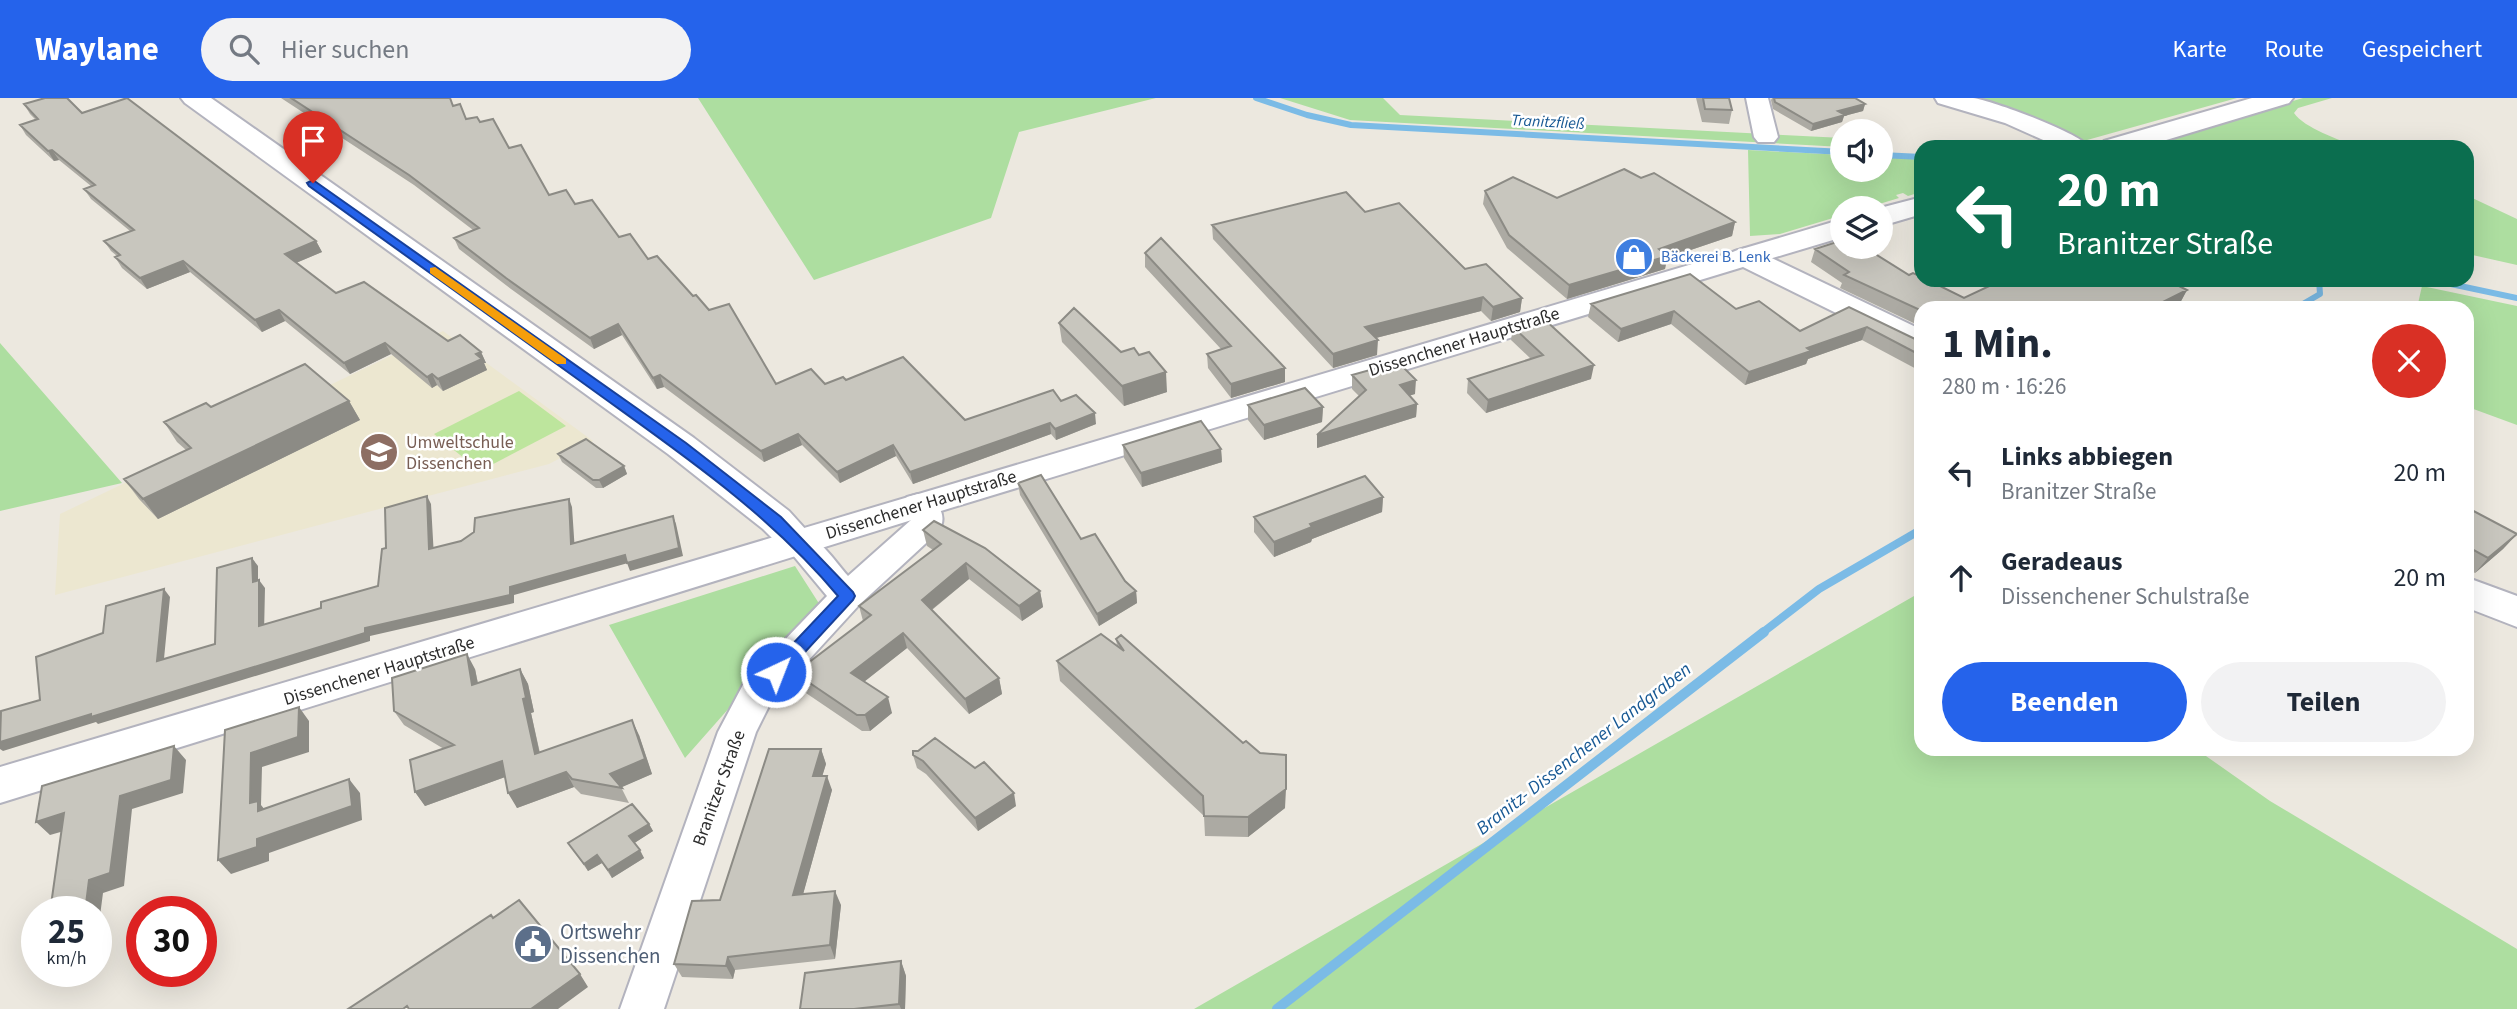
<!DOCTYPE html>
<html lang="de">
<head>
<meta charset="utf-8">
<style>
  body { margin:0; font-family:"Source Sans 3",sans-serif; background:#f2f2f3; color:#1f2937; height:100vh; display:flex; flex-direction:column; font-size:26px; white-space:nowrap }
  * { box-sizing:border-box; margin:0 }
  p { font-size:23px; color:#747a83 }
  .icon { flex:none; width:38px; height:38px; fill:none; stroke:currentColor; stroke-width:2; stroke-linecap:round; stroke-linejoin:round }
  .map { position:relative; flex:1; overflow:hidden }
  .sheet { position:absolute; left:1914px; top:203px; width:560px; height:455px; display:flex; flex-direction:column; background:#fff; border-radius:21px; box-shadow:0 7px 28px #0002 }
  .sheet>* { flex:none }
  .guide { position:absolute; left:1914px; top:42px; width:560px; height:147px; border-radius:21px; box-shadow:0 7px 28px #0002; background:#0b6e4f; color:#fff; overflow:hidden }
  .controls { position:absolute; left:1830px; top:21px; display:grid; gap:14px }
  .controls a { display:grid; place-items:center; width:63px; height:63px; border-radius:50%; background:#fff; box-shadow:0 7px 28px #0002; font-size:35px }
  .speed { position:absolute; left:21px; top:798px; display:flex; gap:14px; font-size:35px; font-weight:700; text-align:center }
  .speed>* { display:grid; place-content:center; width:91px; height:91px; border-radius:50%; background:#fff; box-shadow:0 7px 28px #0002; line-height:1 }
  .speed small { font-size:18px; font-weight:400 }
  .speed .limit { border:10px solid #d22; background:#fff; color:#111 }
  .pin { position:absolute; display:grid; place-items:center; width:60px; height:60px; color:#fff; margin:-72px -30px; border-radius:50% 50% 50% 0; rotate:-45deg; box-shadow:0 0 7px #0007 }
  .pin .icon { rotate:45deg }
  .me { position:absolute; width:77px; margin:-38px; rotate:43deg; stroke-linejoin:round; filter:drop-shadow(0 0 5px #0008) }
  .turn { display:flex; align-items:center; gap:24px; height:147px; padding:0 28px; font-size:32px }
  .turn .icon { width:91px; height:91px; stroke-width:2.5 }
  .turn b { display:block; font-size:49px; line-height:60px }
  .round { display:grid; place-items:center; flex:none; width:74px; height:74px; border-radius:37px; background:#f2f2f3 }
  .summary { display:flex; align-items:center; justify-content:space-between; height:119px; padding:0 28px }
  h1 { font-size:42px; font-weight:700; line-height:52px }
  .action { display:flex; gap:14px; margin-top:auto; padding:14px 28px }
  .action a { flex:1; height:80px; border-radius:42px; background:#2563eb; color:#fff; font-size:28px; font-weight:700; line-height:80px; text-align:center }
  .action a+a { background:#f2f2f3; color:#1f2937 }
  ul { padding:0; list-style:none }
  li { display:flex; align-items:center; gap:21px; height:105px; padding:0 28px }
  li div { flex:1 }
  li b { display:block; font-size:26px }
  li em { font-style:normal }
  header { display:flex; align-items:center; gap:42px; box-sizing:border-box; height:98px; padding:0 35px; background:#2563eb; color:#fff }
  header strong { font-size:33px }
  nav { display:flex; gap:38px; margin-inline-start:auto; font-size:24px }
  .search { width:490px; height:63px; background:#f2f2f3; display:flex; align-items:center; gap:18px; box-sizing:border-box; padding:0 24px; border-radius:38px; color:#747a83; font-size:26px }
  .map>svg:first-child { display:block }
</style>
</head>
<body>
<header>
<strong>Waylane</strong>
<div class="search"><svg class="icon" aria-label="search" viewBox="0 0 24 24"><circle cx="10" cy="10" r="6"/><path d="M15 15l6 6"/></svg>Hier suchen</div>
<nav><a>Karte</a><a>Route</a><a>Gespeichert</a></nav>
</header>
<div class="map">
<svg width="2517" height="911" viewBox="0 0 2517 911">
  <rect width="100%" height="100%" fill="#ece8df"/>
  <path fill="#ece7d0" d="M443,233L593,343L549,366L55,497L60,416Z"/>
  <path fill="#addea0" d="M698,0H1156L1019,34L991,120L814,182Z
    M1280,0H1383L1400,17L1843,40V49L1350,22Z
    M1968,0H2237L2080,44Z
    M2303,0H2332L2298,10L2294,15C2304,30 2340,42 2357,49H2134Z
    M1748,52L1843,57V72H1881V59L1921,61V94L1908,98L1903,95L1896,97L1899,100L1866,110H1843V117L1780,136L1750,138Z
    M2468,98L2517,121V167L2468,156Z
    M2422,188L2517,208V327L2468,309V210H2417Z
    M0,245L122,385L0,413Z
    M795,468L820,507L685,660L609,527Z
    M1921,494L1922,651H2196L2270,703L2517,851V911H1194Z"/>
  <path fill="#bde59d" d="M519,293L566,328L480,373L434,336Z"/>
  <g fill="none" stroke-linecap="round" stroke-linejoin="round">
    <path stroke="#7bbbe6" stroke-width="6" d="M1256,0L1307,17L1351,27L1843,54
      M1881,57L1922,59
      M2432,182L2517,200
      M2296,210L2320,196L2319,182"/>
    <path stroke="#7bbbe6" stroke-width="8" d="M1762,535L1819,491L1922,431"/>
    <path stroke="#7bbbe6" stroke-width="10" d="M1277,911L1764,534"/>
    <defs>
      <path id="minor" d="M1746,0H1768L1778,39L1774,44H1758L1754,39Z
        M1935,0C1947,0 1961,0 1973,0C1993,3 2078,34 2089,49H2059L2005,25L1938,5Z
        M918,396C936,401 950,416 938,434L859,507L772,602L756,634L664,911H620L718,634L745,583L827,498L782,444L786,436C814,428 831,459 848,478L911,422L902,407L907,399Z"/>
      <path id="tertiary" d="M181,0H211L694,340L789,413L817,444L811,453L798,457L785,453L763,431L668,356L185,5Z
        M2252,0H2293L2289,5L2143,49H2101L2104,43Z
        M1922,99V116L1881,128L1880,110Z
        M1843,121V139L1746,168L1735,165L1731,159L1735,153Z"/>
      <path id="secondary" d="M1746,150L1757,153L1922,232V255L1911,252L1743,169L931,416L0,705V669Z
        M2468,480L2517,498V529L2468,510Z"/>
    </defs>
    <use href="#minor" stroke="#b3b3be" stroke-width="4"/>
    <use href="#tertiary" stroke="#b3b3be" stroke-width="4"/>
    <use href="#secondary" stroke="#b3b3be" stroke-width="4"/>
    <use href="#minor" fill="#fff" fill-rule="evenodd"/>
    <use href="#tertiary" fill="#fff" fill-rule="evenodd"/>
    <use href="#secondary" fill="#fff" fill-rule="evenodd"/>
  </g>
  <path fill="#acaaa3" d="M281,0H450L453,8L466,21L480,24L509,50L549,97L575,106L648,161L693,198L776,286H825L846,282L965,322L1061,303L1096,326L1056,342L1051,336L913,386L896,358L840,385L802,347L764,364L664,289L657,291L622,237L594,251L511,191L459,151L454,140L473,132L414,87Z
    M1696,0H1729L1732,12L1729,26L1702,24Z
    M1772,0H1855L1865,6L1863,13L1844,18L1842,24L1811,33L1773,11L1771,2Z
    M24,6L82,15L316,143L322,154L296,165L336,195L448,243L481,254L486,265H484L487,272L443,293L437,287L432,290L391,256L350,276L285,223L262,234L190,174L147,191L122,170L115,159L117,158L111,153L104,143L130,133L91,101L84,91L91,88L59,62L54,63L26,37L20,27L36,22L30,16Z
    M1641,80L1735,124L1732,138L1667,160L1665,171L1567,201L1507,150L1483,106L1485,93L1557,100Z
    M1365,114L1465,171L1522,200L1520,214L1491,223L1481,213L1376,240L1377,257L1333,270L1213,141L1212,127Z
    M1815,151L1909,177L1964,200L2187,192L2180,205L2170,210H1922V229L1840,190L1842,185L1811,164Z
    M1145,155L1285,270V284L1231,300L1208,270L1207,256L1221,251L1145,169Z
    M1591,206L1736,211L1800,233L1849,209L1915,241L1922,242V274L1862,242L1808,261L1806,266L1745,287L1671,226L1618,244L1588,219Z
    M1059,225L1121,254L1167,294L1124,308L1062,244Z
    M1513,229L1591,281L1486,315L1467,295L1468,281L1531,261L1511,242Z
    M1352,277L1415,296L1409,297L1417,306L1416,319L1317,350L1359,298L1352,291Z
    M349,303L360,322L158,421L139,401L124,381L186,352L177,344L164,324L211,309Z
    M1248,307L1323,309L1322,324L1264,342L1248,322Z
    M1123,347L1221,351L1222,364L1142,389L1124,360Z
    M558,356L624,368L627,376L603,390H596L562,364Z
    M1018,385L1081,441L1136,493L1137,505L1099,528L1020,397Z
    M1383,399L1382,414L1312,441L1311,444L1274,459L1254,434V419Z
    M2468,410L2517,436L2503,451L2475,475L2468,471Z
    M923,432L1040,493L1043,509L1022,523L969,481L932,512L999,580L1002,596L969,616L907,550L864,584L892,615L870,633H862L800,591L795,575L863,523L859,508L933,452L927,448Z
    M1116,541L1285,710L1248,739L1205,738L1204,718L1060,583L1057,563L1117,548Z
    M475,571L478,585L520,571L528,586L534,614L531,615L540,655L639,637L652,676L621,689L629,705L581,696L574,689L517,710L505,679L425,708L415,694L444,651L404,627L394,613Z
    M821,651L826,666L822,678L832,692L803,796L841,807L835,861L735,872L733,881L682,879L674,866L720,802Z
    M913,657L1016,708L978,733L926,676L917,670Z
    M649,726L653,733L634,745L644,760L612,780L602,765L588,773L568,745Z
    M901,863L906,878L905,911H800Z"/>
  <path fill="#8c8b85" d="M1865,6L1863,13L1844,18L1842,24L1811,33L1813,26L1838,13Z
    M52,52L59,62L54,63L48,53Z
    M1735,124L1732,138L1667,160L1665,171L1567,201L1569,187L1659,151Z
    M316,143L322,154L291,167L285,156Z
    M183,163L190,174L147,191L140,180Z
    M2187,192L2180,205L2170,210H2151Z
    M1483,199L1481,213L1364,243L1365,229Z
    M1522,200L1520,214L1491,223L1493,209Z
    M279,212L285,223L262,234L255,222Z
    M1674,213L1671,226L1618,244L1621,231Z
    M618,226L622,237L594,251L590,240Z
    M1867,229L1862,242L1808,261L1806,266L1745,287L1749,274L1807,250Z
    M1378,242L1377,257L1333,270V256Z
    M385,245L391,256L350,276L344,265Z
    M481,254L486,265H484L487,272L443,293L438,281Z
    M1594,267L1591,281L1486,315L1488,302Z
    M1285,270V284L1231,300V286Z
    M1166,274L1167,294L1124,308L1122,288Z
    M432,276L437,287L432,290L427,279Z
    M660,277L664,289L657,291L653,280Z
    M1416,282L1415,296L1399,301L1400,287Z
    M349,303L360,322L158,421L143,401Z
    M1417,306L1416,319L1317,350V337Z
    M1323,309L1322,324L1264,342V327Z
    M1095,315L1096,326L1056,342L1055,331Z
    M1050,325L1051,336L913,386L910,374Z
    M798,336L802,347L764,364L761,353Z
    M893,347L896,358L840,385L837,374Z
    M1221,351L1222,364L1142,389L1141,375Z
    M624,368L627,376L603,390L599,382Z
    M427,398L431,406L434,459L429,451Z
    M1383,399L1382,414L1312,441L1311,444L1274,459V444L1310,426Z
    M569,401L572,409L575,454L571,446Z
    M673,418L676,426L683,458L630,473L627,465Z
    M2517,436L2503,451L2475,475L2488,460Z
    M625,457L628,465L514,497V505L370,538V543L98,626L96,624L3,653L0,651V644L365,530Z
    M252,460L258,468V492L253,484Z
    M966,465L969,481L925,517L922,502Z
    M259,482L265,490L264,535L259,528Z
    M164,491L170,499L163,571L157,563Z
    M1040,493L1043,509L1022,523L1019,508Z
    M1136,493L1137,505L1099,528L1097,516Z
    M903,535L907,550L856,590L851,575Z
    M467,556L475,571L481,602L472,587Z
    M520,571L528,586L534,614L531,615L543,671L535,656L523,601Z
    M999,580L1002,596L969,616L965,601Z
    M888,599L892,615L870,633L865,617Z
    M299,609L309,623V654L262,669L261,707L269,717L261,719L250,705L251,655Z
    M632,622L639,637L652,676L620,690L610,676Z
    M174,648L186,662L183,695L132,711L124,788L103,795L98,833H96V814H85L89,782L120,698Z
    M821,651L826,666L818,692L813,678Z
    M502,663L511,677L425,708L415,694Z
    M566,674L574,689L517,710L508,695Z
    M827,678L832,692L799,811L793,797Z
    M349,681L360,695L362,722L269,755V763L231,776L218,762L257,741Z
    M1286,691L1285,710L1248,739V719Z
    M1014,695L1016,708L978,733L975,720Z
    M64,715L78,729L50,737L36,724Z
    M649,726L653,733L633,746L629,738Z
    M640,752L644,760L612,780L608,772Z
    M597,757L602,765L588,773L584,766Z
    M835,793L841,807L835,861L830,847Z
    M728,859L735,872L733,881L726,868Z
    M901,863L906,878L905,911H901L899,906Z
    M580,876L588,889L558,911H531Z"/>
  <path fill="#c8c6be" stroke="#8c8b85" stroke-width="2" d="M45,0H67L82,15L127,0L316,143L285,156L336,195L364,184L448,243L460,237L481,254L476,256L482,261L438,281L432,276L427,279L385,245L344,265L279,212L255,222L183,163L140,180L115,159L120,157L104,143L134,132L84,91L95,87L52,52L48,53L20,27L38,21L24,6Z
    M291,0H450L453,8L460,6L466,21L477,19L480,24L493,21L509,50L521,47L549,97L566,92L575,106L592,102L619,139L630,136L648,161L657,158L693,198L696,197L709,212L729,206L776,286L811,271L825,286L843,279L846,282L903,259L965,322L1053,292L1061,303L1076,297L1095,315L1055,331L1050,325L910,374L893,347L837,374L798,336L761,353L660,277L653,280L618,226L590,240L506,180L454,140L479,130L409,77Z
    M1703,0H1729L1732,12L1705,11Z
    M1774,0H1855L1865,6L1838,13L1845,17L1813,26L1775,4Z
    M1624,71L1641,80L1654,75L1735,124L1659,151L1668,158L1569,187L1509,137L1485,93L1513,79L1557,100Z
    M1346,94L1365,114L1399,105L1465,171L1486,166L1522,200L1493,209L1483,199L1365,229L1378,242L1333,256L1212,127Z
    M1161,140L1285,270L1231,286L1207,256L1231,248L1145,155Z
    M1843,142V149H1864L1909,177L1913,175L1922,179V182H1928L1964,200L2002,182H2167L2187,192L2151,210H1922V213L1844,177L1849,174L1815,151Z
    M1690,176L1736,211L1759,203L1800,233L1849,209L1915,241L1922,242V258L1867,229L1807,250L1811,253L1749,274L1674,213L1621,231L1591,206Z
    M1074,210L1121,254L1134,250L1139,257L1149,254L1166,274L1122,288L1059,225Z
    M1543,220L1594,267L1488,302L1468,281L1543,257L1513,229Z
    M1398,264L1416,282L1400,287L1417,306L1317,337L1366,292L1352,277Z
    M305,266L349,303L143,401L124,381L191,350L164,324L206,305L211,309Z
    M1305,290L1323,309L1264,327L1248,307Z
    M1201,323L1221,351L1141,375L1123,347Z
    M586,341L624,368L599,382H593L558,356Z
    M1041,377L1081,441L1095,436L1125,483L1136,493L1097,516L1018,385Z
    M1365,378L1383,399L1310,426L1312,429L1274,444L1254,419Z
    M427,398L429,451L461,443L474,434L475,420L569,401L571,446L673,418L679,450L627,465L625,457L510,489V497L365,530V535L91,619V616L0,644L1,613L40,602L36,559L103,535L106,508L164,491L157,563L215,546L217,470L252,460L253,484L259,482V528L321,510V504L378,488L382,451L386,450L385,410Z
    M2468,410L2517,436L2488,460L2468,449Z
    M934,423L985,450L1040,493L1019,508L966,465L922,502L999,580L965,601L903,535L851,575L888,599L865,617H857L795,575L871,517L859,508L941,446L923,432Z
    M1101,536L1124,553L1116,541L1121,537L1243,645L1246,643L1260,655L1286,657V691L1248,719L1204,718L1203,698L1057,563Z
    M467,556L472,587L520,571L526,600L523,601L535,656L632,622L645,661L610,676L622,690L572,681L566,674L508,695L502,663L415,694L410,662L454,647L394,613L392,580Z
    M299,609L298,639L251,655L250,705L258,703V713L349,681L352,708L257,741V749L218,762L225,632Z
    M935,640L975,670L984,664L1014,695L975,720L923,663L913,657V653H918Z
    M174,648L171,682L120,698L110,775L89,782L85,814H50L64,715L36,724L42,688Z
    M769,651H821L813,678H827L793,797L835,793L830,847L728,859L726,868L674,866L692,803L720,802Z
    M632,706L649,726L629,738L640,752L608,772L597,757L584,766L568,745Z
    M519,802L580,876L531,911H409L407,908L403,911H348L491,817L493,820Z
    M901,863L899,906L854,911H800L805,875Z"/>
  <path fill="#2563eb" stroke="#184099" stroke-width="2" d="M313,82L686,345L781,419L853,494L855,498L853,502L782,579H770L767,574L770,570L838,498C768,414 677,353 590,290C496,223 403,155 309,88L307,85Z"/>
  <path fill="#f59e0b" d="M435,169L566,261V266H557L430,175V170Z"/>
  <defs>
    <symbol id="shop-disc" viewBox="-11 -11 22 22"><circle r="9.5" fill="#3f7fe0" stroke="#fff"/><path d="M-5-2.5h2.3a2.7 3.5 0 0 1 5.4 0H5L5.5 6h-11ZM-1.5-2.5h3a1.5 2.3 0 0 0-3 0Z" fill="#fff"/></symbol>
    <symbol id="school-disc" viewBox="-11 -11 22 22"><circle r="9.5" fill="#8d6e63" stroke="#fff"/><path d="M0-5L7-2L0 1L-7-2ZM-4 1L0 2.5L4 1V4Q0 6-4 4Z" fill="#fff"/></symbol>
    <symbol id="civic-disc" viewBox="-11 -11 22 22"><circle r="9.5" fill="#5c6f8a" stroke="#fff"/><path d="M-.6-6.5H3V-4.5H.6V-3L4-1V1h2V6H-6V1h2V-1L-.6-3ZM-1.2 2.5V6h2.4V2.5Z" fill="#fff"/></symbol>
  </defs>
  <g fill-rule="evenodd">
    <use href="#shop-disc" x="1612" y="137" width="44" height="44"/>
    <use href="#school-disc" x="357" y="332" width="44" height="44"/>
    <use href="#civic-disc" x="511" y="824" width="44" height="44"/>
  </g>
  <g text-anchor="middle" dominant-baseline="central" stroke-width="5" stroke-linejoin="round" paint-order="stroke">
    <g font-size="16" font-style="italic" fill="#185994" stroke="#fff">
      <text transform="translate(1548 24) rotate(3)">Tranitzfließ</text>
    </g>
    <g font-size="16" fill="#366cbe" stroke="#fff" text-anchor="start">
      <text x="1661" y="159">Bäckerei B. Lenk</text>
    </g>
    <g font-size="18" fill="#2c2c2c" stroke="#fff">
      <text transform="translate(1464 244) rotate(-17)">Dissenchener Hauptstraße</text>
      <text transform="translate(921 407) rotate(-17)">Dissenchener Hauptstraße</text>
      <text transform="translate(379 573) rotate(-17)">Dissenchener Hauptstraße</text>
      <text transform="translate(719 690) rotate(-70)">Branitzer Straße</text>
    </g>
    <g font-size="18" fill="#785e54" stroke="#fff" text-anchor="start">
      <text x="406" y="344">Umweltschule<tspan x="406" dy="21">Dissenchen</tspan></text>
    </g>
    <g font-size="19" font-style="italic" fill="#185994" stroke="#fff">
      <text transform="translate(1584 651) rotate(-38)">Branitz- Dissenchener Landgraben</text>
    </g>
    <g font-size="21" fill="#4e5e75" stroke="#fff" text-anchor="start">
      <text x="560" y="834">Ortswehr<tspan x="560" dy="24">Dissenchen</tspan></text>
    </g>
  </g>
</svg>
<div class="controls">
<a><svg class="icon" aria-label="sound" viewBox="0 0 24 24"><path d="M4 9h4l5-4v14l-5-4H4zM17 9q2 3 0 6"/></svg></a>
<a><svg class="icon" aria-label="layers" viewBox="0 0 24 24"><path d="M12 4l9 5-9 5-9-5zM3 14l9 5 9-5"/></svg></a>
</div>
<div class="speed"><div>25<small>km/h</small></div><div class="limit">30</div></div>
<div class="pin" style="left:313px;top:85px;background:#d93025"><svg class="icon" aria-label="arrive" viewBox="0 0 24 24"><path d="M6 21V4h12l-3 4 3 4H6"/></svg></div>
<svg class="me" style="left:776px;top:574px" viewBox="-20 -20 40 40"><circle r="17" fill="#2563eb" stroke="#fff" stroke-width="3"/><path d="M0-11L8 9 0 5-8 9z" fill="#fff"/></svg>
<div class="guide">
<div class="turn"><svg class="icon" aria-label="left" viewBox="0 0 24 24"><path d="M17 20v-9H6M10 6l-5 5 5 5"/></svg><div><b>20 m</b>Branitzer Straße</div></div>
</div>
<section class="sheet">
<div class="summary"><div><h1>1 Min.</h1><p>280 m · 16:26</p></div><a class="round" style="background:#d93025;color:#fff"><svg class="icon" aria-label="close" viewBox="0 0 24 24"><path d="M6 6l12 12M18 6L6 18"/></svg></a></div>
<ul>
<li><svg class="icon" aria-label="left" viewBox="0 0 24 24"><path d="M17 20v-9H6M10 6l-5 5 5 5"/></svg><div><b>Links abbiegen</b><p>Branitzer Straße</p></div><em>20 m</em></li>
<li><svg class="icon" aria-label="ahead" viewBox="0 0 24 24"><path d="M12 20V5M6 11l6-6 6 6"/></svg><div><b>Geradeaus</b><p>Dissenchener Schulstraße</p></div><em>20 m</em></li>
</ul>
<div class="action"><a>Beenden</a><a>Teilen</a></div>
</section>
</div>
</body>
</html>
